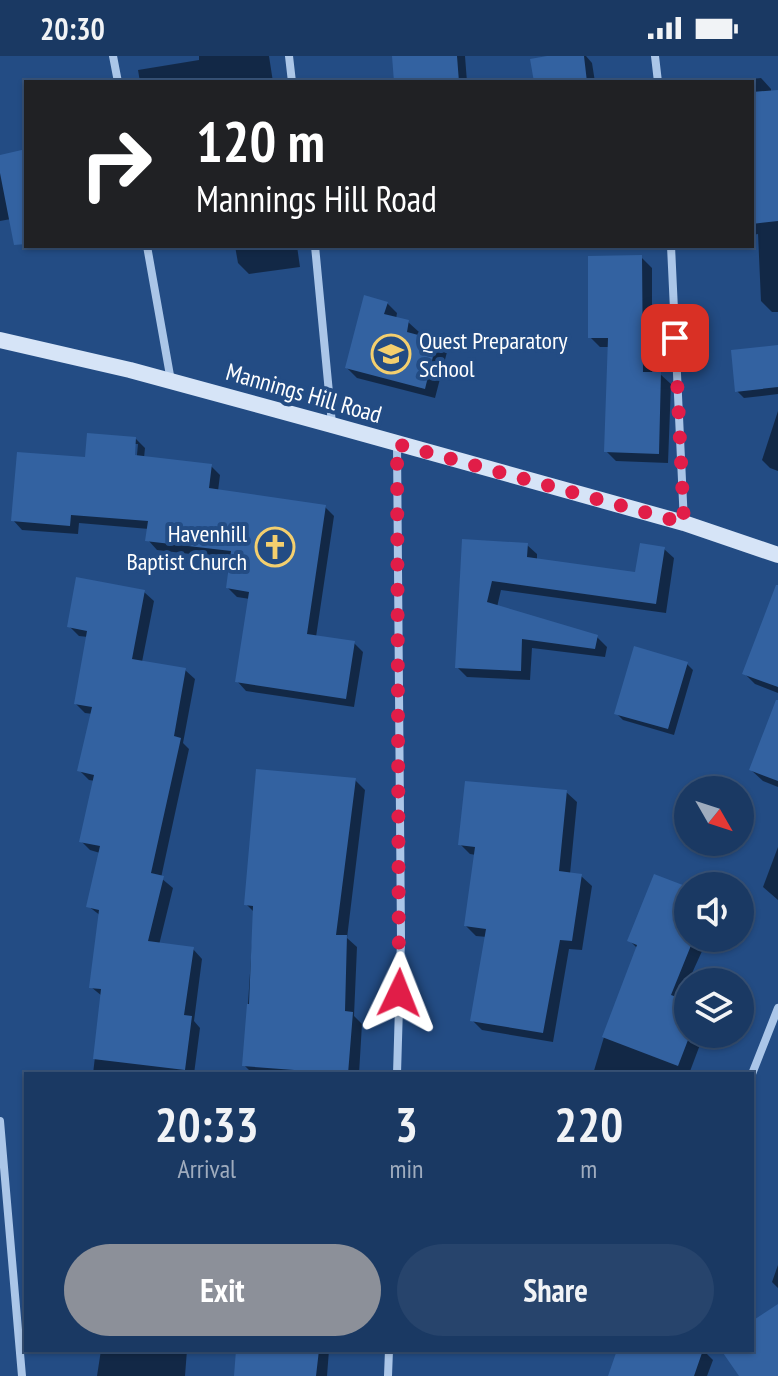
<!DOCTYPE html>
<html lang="en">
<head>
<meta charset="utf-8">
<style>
  body { margin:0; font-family:"PT Sans Narrow",sans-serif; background:#27446c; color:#f1f3f6; height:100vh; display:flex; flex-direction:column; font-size:30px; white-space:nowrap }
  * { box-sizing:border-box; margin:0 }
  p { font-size:26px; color:#9facbe }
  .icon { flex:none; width:44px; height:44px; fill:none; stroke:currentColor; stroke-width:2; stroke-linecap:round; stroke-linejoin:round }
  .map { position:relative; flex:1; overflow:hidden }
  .details { position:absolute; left:24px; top:1016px; width:730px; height:280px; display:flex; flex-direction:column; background:#1a3963; border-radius:0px; box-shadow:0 2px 6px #0004,0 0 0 2px #385378 }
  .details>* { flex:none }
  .hud { position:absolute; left:24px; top:24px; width:730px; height:168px; border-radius:0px; box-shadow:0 2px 6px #0004,0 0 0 2px #385378; background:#202124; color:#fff; overflow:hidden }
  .needle { width:52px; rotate:129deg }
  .tools { position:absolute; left:674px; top:720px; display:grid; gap:16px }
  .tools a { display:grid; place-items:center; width:80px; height:80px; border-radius:50%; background:#1a3963; box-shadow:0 2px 6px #0004,0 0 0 2px #385378; font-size:40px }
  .pin { position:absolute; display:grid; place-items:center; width:68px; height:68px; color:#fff; margin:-34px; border-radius:16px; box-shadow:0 4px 12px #0006 }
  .me { position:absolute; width:88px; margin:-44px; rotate:2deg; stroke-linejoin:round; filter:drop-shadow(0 0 6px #0008) }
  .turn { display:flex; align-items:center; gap:28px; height:168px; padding:0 40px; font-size:36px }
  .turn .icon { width:104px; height:104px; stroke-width:2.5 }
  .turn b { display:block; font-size:56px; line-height:68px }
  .eta { display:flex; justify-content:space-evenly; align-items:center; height:136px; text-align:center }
  .eta b { font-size:48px; font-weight:700; line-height:56px }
  .primary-button { display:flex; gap:16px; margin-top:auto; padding:16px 40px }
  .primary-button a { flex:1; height:92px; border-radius:48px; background:#8c9099; color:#fff; font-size:32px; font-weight:700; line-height:92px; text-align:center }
  .primary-button a+a { background:#27446c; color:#f1f3f6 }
  .status { display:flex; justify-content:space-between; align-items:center; height:56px; padding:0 40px; background:#1a3963; direction:ltr }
  .status svg { height:22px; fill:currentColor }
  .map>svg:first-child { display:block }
</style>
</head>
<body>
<div class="status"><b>20:30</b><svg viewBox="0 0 49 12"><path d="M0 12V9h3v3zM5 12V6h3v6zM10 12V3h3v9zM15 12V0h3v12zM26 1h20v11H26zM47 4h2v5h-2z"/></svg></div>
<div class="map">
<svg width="778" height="1320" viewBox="0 0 778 1320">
  <rect width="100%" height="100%" fill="#234c84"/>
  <path fill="#0007" fill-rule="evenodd" d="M199,0H269L273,26H140L138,14L199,4Z
    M394,0H465L467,26H396Z
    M560,0H586L592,7L595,26H536Z
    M761,22L771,33V36H778V256H772L761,245L758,178L752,179V26H718Z
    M26,95V189L24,190L14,179L11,163L0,165V101Z
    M235,190H297L300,211L249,218L238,207Z
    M641,201L652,212V318H660L671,328L668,407L616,405L606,395L609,291H600L590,281Z
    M387,247L397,257L396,263L408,266L419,276L417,281L436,286L447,296L435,342L357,322L347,312Z
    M778,297V338L744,342L737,335Z
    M778,355V415L770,412L762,404Z
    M136,383L145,392L144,402L211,410L220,419L218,435L325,451L334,460L316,581L354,587L363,596L354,651L246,635L237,625L250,543L237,541L228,532L232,503L157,494L148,484L149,473L79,467L78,478L22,474L13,464L87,403ZM134,388H138L136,409Z
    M464,485L527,489L537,498V504L637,518L664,493L674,502L666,557L501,534L497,551L597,581L607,591L605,601L532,592L530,624L467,621L457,611Z
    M144,536L154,545L142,606L185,614L195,623L183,687L189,693L161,822L173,832L159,889L193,893L202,903L194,965L200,972L194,1018H93L102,940L91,931L101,860L88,850L100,797L90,794L81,785L95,725L89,724L80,715L93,658L85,657L76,648L88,581L79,580L69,570Z
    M778,561V637L755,628L744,617Z
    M687,608L693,614L674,679L623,664L616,657Z
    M778,645V731L763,725L751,714Z
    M355,724L365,734L347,882L357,891L354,960L362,968L359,1018H253L244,1009L254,856L246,848Z
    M566,736L577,746L570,818L581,820L592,830L582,894L569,893L553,986L482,974L472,964L487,881L476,880L466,870L476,799L470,798L460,788Z
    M778,791V844L763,831Z
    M688,834V882H708L688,926L683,945L688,947V978H704L689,1018H593L604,981L638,893L630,885Z
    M778,1209V1232L772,1226Z
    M97,1294H187L185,1320H97L101,1294Z
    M238,1294H329L327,1320H236Z
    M619,1294H703L713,1304L707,1320H610Z"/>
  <path fill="#3362a1" d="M392,0H457L459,26H394Z
    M547,0H584L587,26H534L530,3Z
    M778,34V165L752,168V36Z
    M26,93V188L14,189L0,117V99Z
    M642,199L643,316H661L659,398L604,396L608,282H588V200Z
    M364,239L388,246L384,258L409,264L407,276L437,284L425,333L345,312Z
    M778,289V331L735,336L731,294Z
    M87,377L136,381L135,399L212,408L209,432L326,449L307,578L355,585L346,643L235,626L249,536L226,532L231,495L145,485L148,465L71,459L70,470L11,465L17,396L85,401Z
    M462,483L528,487L527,501L635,516L640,487L665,491L656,548L492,525L487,546L598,579L595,593L522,583L521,615L455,612Z
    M76,521L145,534L132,603L186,612L174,680L181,682L151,817L164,820L148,885L194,891L184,959L192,960L185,1014L93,1003L101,933L89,932L99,854L86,851L100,790L79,786L94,719L77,715L92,651L74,648L87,575L67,571Z
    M776,529H778V631L742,618Z
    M634,590L688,606L668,673L614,658Z
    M776,644H778V725L749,714Z
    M256,713L356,722L336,879H347L345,955L353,956L348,1018L242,1010L247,948H249L253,850L244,849Z
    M465,725L567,734L559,815L582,818L572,885L560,884L543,977L470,965L486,873L464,870L475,791L458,789Z
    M654,818L688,831V882H694L671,939L688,945V984L678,1010L602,981L637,889L627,885Z
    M778,1248V1320H739L721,1294H752V1265Z
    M236,1294H319L316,1320H234Z
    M617,1294H703L694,1320H608Z"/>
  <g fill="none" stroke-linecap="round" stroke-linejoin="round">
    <path stroke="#abc6e8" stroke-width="8" d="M113,0L118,26
      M289,0L292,26
      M655,0L658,26
      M147,190L171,325
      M315,190L332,368
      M671,190L684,467
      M397,388L401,883L397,1018
      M752,1018L778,952
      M0,1065L22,1320
      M388,1320L389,1294"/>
    <path stroke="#d6e4f7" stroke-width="16" d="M0,284L130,314L332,369L684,467L778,499"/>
  </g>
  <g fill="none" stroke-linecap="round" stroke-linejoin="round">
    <path stroke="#e11d48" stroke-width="14" stroke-dasharray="0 25.2" d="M399,937L397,388L684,467L675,282"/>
  </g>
  <defs>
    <symbol id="school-ring" viewBox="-11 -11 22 22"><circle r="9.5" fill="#234c84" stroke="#f4cf6e" stroke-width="1.5"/><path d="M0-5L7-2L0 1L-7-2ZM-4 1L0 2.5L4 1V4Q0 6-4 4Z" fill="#f4cf6e"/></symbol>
    <symbol id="church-ring" viewBox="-11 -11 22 22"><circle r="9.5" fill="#234c84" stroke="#f4cf6e" stroke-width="1.5"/><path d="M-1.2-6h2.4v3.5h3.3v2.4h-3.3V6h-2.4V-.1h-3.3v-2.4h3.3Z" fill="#f4cf6e"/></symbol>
  </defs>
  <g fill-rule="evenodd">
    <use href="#school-ring" x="369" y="276" width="44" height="44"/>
    <use href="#church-ring" x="253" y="469" width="44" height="44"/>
  </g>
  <g text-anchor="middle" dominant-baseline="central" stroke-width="8" stroke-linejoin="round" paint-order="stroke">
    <g font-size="24" fill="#fff" stroke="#234c84" text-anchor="start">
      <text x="419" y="284">Quest Preparatory<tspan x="419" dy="28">School</tspan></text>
      <text x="247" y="477" text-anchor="end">Havenhill<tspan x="247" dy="28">Baptist Church</tspan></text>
    </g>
    <g font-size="24" fill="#fff" stroke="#234c84">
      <text transform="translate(304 337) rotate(16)">Mannings Hill Road</text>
    </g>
  </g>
</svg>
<div class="tools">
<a><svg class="needle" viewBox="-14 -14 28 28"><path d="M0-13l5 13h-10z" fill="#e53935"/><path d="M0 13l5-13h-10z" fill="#9facbe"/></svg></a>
<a><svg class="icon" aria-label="sound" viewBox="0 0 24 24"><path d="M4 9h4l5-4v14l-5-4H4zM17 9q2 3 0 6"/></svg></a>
<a><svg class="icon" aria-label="layers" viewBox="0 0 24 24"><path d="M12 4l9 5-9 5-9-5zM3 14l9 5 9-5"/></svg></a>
</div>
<div class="pin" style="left:675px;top:282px;background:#d93025"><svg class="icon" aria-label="arrive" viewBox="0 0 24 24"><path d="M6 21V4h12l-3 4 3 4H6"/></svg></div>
<svg class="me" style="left:399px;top:937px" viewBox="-20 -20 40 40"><path d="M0-17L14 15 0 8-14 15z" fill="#e11d48" stroke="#fff" stroke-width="4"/></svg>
<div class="hud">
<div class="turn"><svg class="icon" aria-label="right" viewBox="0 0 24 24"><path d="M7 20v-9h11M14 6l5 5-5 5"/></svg><div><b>120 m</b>Mannings Hill Road</div></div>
</div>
<section class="details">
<div class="eta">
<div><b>20:33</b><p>Arrival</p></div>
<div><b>3</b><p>min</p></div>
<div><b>220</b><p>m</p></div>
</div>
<div class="primary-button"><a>Exit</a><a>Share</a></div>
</section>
</div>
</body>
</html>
